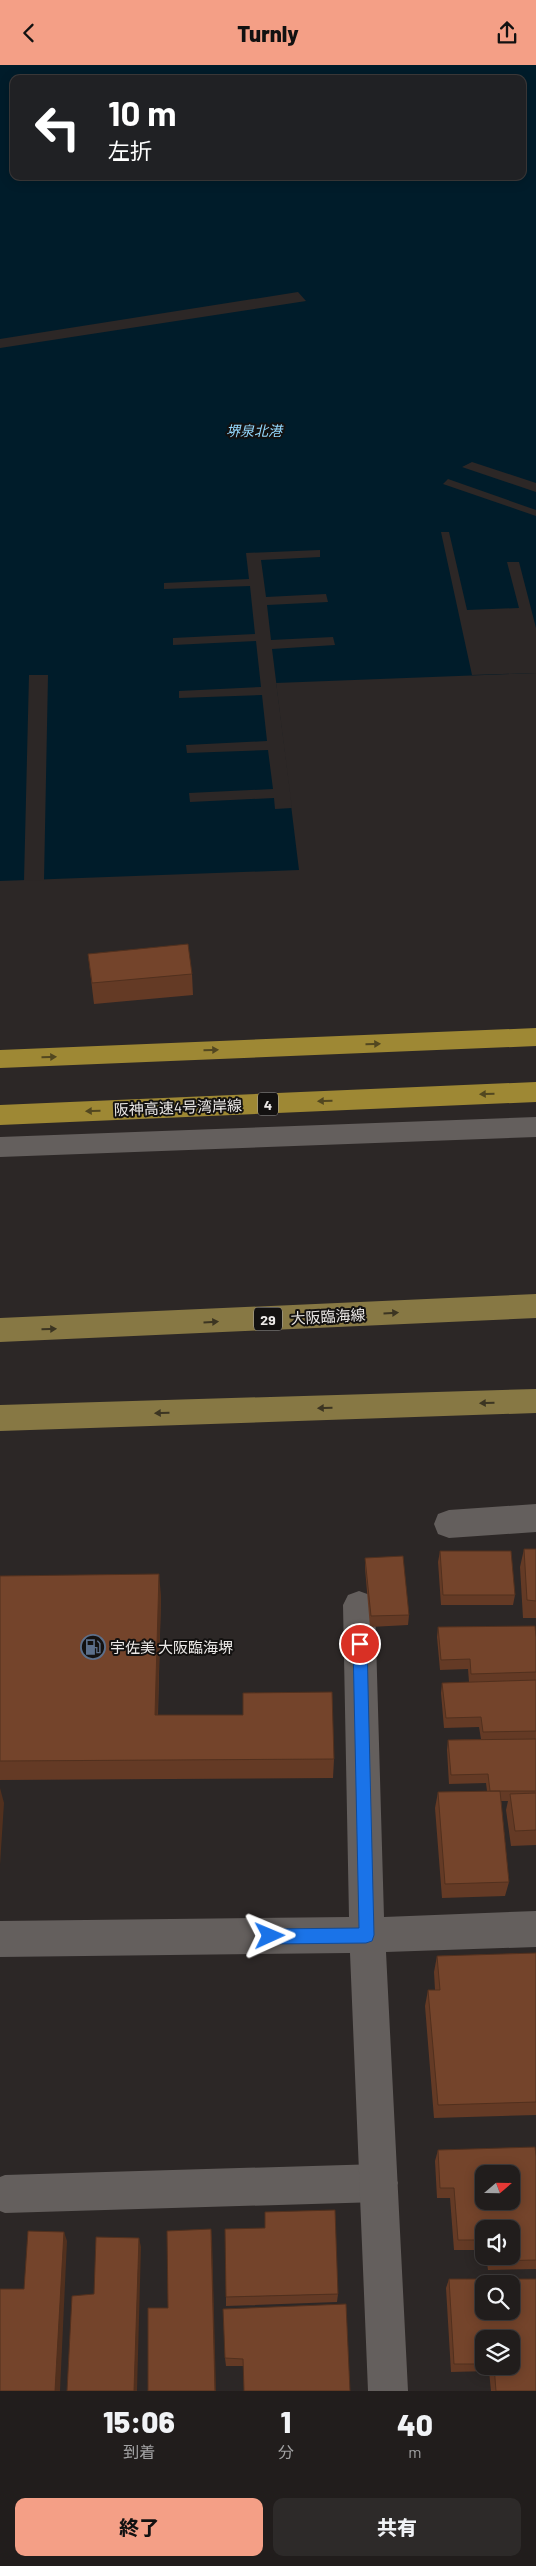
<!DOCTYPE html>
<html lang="ja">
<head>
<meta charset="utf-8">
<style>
  body { margin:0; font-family:Barlow,"Noto Sans JP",sans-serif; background:#2d2a29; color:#f1f3f6; height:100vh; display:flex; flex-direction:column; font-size:19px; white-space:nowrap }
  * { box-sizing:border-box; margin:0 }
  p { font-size:16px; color:#a2a2a3 }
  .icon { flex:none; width:28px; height:28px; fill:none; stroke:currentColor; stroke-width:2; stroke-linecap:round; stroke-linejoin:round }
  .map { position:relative; height:2326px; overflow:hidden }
  .drawer { display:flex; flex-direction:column; background:#211d1c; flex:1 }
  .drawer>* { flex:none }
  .guide { position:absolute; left:10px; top:10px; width:516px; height:105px; border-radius:10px; box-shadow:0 2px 12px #0003,0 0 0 1px #3e3b3b; background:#202124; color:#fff; overflow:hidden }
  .needle { width:32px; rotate:70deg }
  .controls { position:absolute; left:475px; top:2100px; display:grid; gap:10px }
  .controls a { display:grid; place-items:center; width:45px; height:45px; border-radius:10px; background:#211d1c; box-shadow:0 2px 12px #0003,0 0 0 1px #3e3b3b; font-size:25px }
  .pin { position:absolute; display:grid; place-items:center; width:42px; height:42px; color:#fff; margin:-21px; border:2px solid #fff; border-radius:50%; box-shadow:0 1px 5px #0007 }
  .me { position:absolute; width:55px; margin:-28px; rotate:89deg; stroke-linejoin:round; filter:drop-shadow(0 0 4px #0008) }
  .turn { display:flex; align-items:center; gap:18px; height:105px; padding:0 15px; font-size:22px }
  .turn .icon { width:65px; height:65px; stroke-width:2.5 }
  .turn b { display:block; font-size:35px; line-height:42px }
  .eta { display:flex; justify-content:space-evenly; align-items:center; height:85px; text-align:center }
  .eta b { font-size:30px; font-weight:800; line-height:35px }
  .action { display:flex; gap:10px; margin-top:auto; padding:10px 15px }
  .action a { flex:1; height:58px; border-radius:10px; background:#f49f86; color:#111; font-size:20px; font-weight:800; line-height:58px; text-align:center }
  .action a+a { background:#2d2a29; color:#f1f3f6 }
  header { display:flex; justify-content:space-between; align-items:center; height:65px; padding:0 15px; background:#f49f86; color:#111; font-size:22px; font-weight:800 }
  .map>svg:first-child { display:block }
</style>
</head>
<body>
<header><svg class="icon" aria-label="back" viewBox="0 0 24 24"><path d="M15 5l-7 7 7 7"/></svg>Turnly<svg class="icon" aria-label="share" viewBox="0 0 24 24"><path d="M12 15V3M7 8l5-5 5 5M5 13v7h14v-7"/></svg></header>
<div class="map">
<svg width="536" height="2326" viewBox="0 0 536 2326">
  <rect width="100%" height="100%" fill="#2c2726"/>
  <path fill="#001c2a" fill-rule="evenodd" d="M0,0H536V608L276,618L299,805L0,816ZM14,14H522V111H14Z"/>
  <path fill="#2c2726" d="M298,227L306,236L0,283V274Z
    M472,397L536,418V427L462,402Z
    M448,414L536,445V451L443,419Z
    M441,467H449L467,545L519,543L507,497H519L536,563V608L472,610Z
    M320,485V492L261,495L266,532L326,529L328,537L267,540L271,575L333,572L335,580L272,584L292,743L275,744L274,733L190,737L189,728L273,724L268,685L187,688L186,680L267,676L262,630L179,633V626L261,622L256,576L173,580V573L255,569L250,521L164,524V518L249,514L246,488Z
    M29,610H48L44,815L24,816Z"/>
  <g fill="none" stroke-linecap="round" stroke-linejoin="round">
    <path fill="#645f5d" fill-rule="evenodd" d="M379,2099L392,2105L398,2118L392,2131L379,2137L5,2148L0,2146V2112L5,2110Z"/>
    <path fill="#645f5d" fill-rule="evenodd" d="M536,1052V1072L0,1092V1072Z
      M536,1439V1467L449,1473L438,1469L434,1459L438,1449L449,1445Z
      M359,1526L370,1530L375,1540L384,1852L536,1846V1882L386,1887L408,2326H368L350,1888L0,1892V1856L349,1852L343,1540L348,1530Z"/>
    <path fill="#877844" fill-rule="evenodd" d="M536,1229V1253L0,1277V1253Z
      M536,1324V1348L0,1366V1340Z"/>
    <path fill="#9e8834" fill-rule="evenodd" d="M536,963V981L0,1003V985Z
      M536,1017V1037L0,1060V1040Z"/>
  </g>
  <path fill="#643a25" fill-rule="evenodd" d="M88,889L192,909L193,930L94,939Z
    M524,1484H536V1553H523L520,1502Z
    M440,1486L515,1530L513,1540H441L438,1497Z
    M365,1493L409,1550L408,1560L370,1562L365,1503Z
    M0,1511L161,1530L158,1650L334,1694L333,1713L0,1715Z
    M438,1562L536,1572V1780L511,1781L506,1745L508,1736H501L509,1817L505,1831L442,1833L435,1743L438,1727L487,1726L486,1718L449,1719L447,1685L448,1675L481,1674L479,1662L444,1663L441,1628L442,1618L469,1617L468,1604L440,1605L437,1572Z
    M536,1888V2050L434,2053L425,1941L428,1925H435L434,1907L437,1891Z
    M438,2085L536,2091V2204L488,2205L486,2191H511L484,2164V2185H454L450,2133H437L435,2096Z
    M449,2214L536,2326H491L489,2306L451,2307L446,2223ZM484,2274L511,2301H484Z
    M338,2229L337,2237L226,2241V2232Z
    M346,2239L243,2301H226L225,2293Z"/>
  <path fill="#51301e" d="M159,1509L161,1530L157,1670L155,1650Z
    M0,1723L4,1738L0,1800Z
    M211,2164L212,2173L216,2326H215Z
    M64,2167L67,2176L60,2326H55Z
    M139,2173L141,2182L137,2326H134Z"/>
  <path fill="#74442b" stroke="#51301e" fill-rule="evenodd" d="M188,879L192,909L92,918L88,889Z
    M524,1484H536V1536L527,1535Z
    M440,1486H511L515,1530H443Z
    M403,1491L409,1550L371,1551L365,1493Z
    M159,1509L155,1650H243V1628L332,1627L334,1694L0,1696V1511Z
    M535,1561L536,1572V1607L471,1609L470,1594L441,1595L438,1562Z
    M536,1615V1666L483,1667L481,1652L446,1653L442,1618Z
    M536,1674V1726H490L488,1709L451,1710L448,1675Z
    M500,1726L509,1817L445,1819L438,1727Z
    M536,1728V1765L515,1766L510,1729Z
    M536,1888V2037L438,2040L428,1925H440L437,1891Z
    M535,2082L536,2091V2195L492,2196L491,2191H511V2164H484V2175H458L454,2123H440L438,2085ZM484,2109H511V2136H484Z
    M335,2145L338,2229L226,2232L225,2164L265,2163V2147Z
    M211,2164L215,2326H148V2243H168L167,2166Z
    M28,2166L64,2167L55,2326H0V2224H24Z
    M96,2172L139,2173L134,2326H67L72,2231L94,2229Z
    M449,2214H536V2326H496L494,2301H511V2274H484V2299H454ZM484,2219H511V2246H484Z
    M346,2239L350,2326H244L243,2294L225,2293L223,2244Z"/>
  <defs><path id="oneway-solid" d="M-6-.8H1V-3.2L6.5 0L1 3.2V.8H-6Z" transform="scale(1.25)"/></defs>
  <g fill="#524720">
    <use href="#oneway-solid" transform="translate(373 979) rotate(-2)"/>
    <use href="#oneway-solid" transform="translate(211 985) rotate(-2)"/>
    <use href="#oneway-solid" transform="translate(49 992) rotate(-2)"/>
    <use href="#oneway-solid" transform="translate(487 1029) rotate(178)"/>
    <use href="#oneway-solid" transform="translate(325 1036) rotate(178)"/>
    <use href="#oneway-solid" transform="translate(93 1046) rotate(178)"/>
  </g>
  <g fill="#3c3522">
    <use href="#oneway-solid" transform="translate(391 1248) rotate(-3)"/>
    <use href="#oneway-solid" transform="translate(211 1257) rotate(-3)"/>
    <use href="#oneway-solid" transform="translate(49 1264) rotate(-2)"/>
    <use href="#oneway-solid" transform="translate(487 1338) rotate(178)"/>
    <use href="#oneway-solid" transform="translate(325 1343) rotate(178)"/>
    <use href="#oneway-solid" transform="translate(162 1348) rotate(178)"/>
  </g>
  <path fill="#1a73e8" stroke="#114b97" d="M360,1573L365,1575L367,1579L374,1870L372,1876L366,1878L270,1879L265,1877L263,1871L265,1866L270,1864L359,1863L353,1579L355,1575Z"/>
  <defs>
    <symbol id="fuel-ring" viewBox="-11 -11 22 22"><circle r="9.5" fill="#131110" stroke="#5c6f8a" stroke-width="1.5"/><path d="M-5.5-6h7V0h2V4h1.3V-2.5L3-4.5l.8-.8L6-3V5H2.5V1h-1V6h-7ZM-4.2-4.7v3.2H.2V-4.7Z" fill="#5c6f8a"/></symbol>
  </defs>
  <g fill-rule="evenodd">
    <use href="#fuel-ring" x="79" y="1568" width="28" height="28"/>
  </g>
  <g text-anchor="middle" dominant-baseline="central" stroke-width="4" stroke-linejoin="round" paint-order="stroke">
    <g font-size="14" font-style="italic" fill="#94d8fd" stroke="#131110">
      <text x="254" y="365">堺泉北港</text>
    </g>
    <g fill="#131110" stroke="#aba8a6" stroke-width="1">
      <rect x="258" y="1027.5" width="20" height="23" rx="4"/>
      <rect x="254" y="1242.5" width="28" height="23" rx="4"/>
    </g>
    <g font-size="14" font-weight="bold" fill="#ece9e7">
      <text x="268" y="1039">4</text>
      <text x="268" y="1254">29</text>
    </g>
    <g font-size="15" fill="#ece9e7" stroke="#131110">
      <text transform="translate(178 1042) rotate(-2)">阪神高速4号湾岸線</text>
      <text transform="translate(328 1251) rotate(-3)">大阪臨海線</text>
    </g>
    <g font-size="15" fill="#ece9e7" stroke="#131110" text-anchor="start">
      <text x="110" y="1582">宇佐美 大阪臨海堺</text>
    </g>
  </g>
</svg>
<div class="controls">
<a><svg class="needle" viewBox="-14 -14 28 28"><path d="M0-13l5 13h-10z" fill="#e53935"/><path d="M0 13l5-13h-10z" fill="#a2a2a3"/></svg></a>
<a><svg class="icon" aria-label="sound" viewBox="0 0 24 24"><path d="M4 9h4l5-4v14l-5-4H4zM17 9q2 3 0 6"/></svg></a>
<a><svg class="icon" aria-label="search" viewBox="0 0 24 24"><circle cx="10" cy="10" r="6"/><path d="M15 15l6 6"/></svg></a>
<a><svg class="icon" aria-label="layers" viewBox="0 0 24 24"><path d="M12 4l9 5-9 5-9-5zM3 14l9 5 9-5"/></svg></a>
</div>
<div class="pin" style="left:360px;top:1579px;background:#d93025"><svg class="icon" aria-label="arrive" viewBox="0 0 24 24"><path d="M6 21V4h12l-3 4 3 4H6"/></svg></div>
<svg class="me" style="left:270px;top:1871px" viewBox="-20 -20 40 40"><path d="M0-17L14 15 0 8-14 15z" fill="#1a73e8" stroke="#fff" stroke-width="4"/></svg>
<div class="guide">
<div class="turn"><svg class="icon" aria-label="left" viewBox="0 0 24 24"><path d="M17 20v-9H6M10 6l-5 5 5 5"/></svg><div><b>10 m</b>左折</div></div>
</div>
</div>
<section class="drawer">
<div class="eta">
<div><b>15:06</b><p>到着</p></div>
<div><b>1</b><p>分</p></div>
<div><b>40</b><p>m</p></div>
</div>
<div class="action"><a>終了</a><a>共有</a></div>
</section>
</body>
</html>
